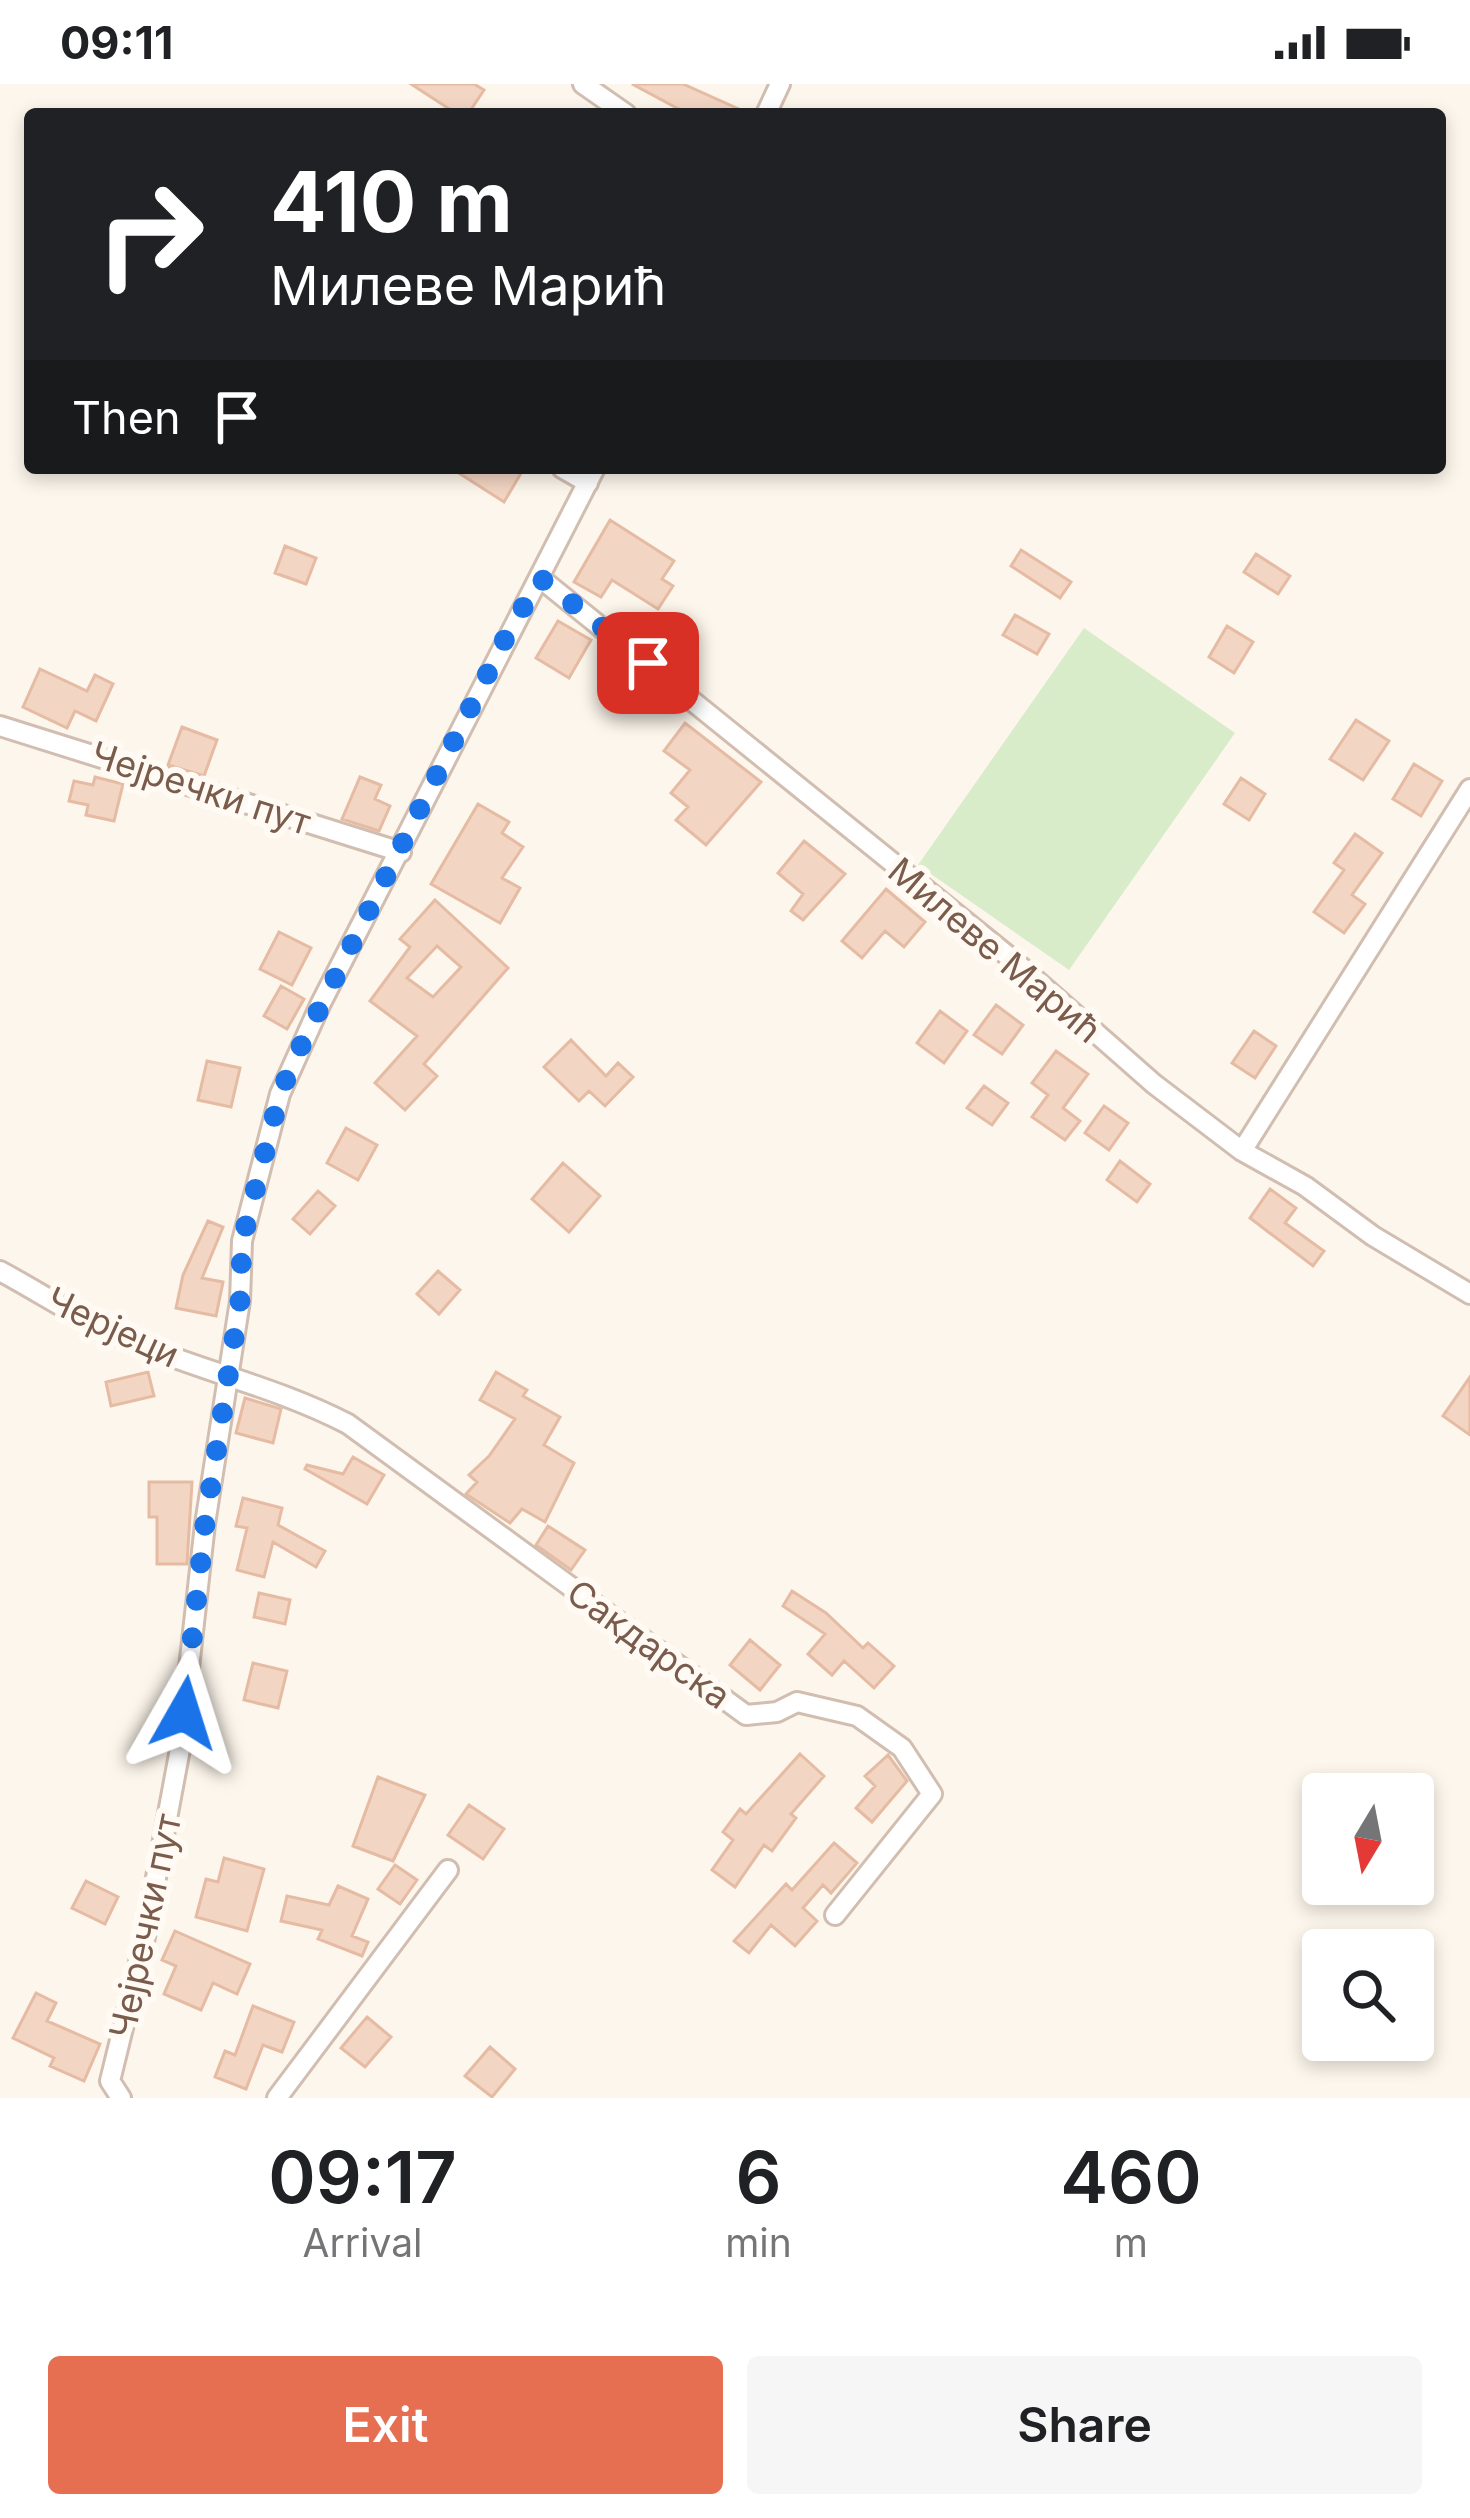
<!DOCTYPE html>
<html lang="en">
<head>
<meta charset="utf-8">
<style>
  body { margin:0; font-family:Inter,sans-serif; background:#f6f6f6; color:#202124; height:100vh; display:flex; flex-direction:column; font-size:45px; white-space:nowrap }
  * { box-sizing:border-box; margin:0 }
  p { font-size:39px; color:#757577 }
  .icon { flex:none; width:66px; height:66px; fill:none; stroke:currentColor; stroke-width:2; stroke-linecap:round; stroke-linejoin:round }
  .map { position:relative; height:2014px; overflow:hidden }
  .details { display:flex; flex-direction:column; background:#fff; flex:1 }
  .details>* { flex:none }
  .top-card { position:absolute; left:24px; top:24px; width:1422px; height:366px; border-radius:12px; box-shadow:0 6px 18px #0003; background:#202124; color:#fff; overflow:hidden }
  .needle { width:78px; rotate:190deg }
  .fabs { position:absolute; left:1302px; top:1689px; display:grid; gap:24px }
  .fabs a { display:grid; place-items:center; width:132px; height:132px; border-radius:12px; background:#fff; box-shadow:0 6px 18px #0003; font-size:60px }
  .pin { position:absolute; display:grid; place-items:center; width:102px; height:102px; color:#fff; margin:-51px; border-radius:24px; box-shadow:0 6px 18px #0006 }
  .me { position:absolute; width:132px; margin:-66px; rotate:6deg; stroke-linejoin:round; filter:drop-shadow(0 0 9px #0008) }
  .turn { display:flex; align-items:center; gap:42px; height:252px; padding:0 48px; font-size:54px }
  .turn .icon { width:156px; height:156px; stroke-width:2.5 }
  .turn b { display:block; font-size:84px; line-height:102px }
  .then { display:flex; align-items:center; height:114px; padding:0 48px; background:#0003; gap:24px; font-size:45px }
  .eta { display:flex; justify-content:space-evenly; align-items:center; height:204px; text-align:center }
  .eta b { font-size:72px; font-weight:600; line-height:84px }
  .action { display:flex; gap:24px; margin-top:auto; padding:24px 48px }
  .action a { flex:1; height:138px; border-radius:12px; background:#e76f51; color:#fff; font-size:48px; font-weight:600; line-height:138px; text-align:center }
  .action a+a { background:#f6f6f6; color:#202124 }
  .status { display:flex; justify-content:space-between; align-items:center; height:84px; padding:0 60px; background:#fff; direction:ltr }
  .status svg { height:33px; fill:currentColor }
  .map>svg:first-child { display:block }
</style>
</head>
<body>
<div class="status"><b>09:11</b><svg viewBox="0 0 49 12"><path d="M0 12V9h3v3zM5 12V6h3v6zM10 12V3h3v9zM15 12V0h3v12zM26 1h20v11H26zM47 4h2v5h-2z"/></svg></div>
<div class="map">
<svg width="1470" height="2014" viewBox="0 0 1470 2014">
  <rect width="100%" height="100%" fill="#fdf6ec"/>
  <path fill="#d8ecc9" d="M1084,544L1235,649L1069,886L918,781Z"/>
  <path fill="#f3d5c3" stroke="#e6bba3" stroke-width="3" fill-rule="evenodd" d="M411,0H474L484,6L468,30H457Z
    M632,0H683L750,30H688Z
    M451,384H524L504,418Z
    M610,436L674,477L662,495L673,502L658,525L612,496L601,513L574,498Z
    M285,462L316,474L306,500L275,489Z
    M1021,466L1071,498L1060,514L1011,482Z
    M1256,470L1290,492L1278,510L1244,488Z
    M1015,531L1049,550L1037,570L1003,551Z
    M558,537L591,556L569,594L536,574Z
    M1227,542L1253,558L1234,589L1209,573Z
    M40,585L87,607L95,591L113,600L96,637L75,627L67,644L23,623Z
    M1356,636L1389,657L1363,696L1330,675Z
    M685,639L761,698L706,761L676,736L688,723L671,709L690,686L664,667Z
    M182,643L217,656L204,692L168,681Z
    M1414,680L1442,697L1421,732L1393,715Z
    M95,693L123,700L114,737L86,731L88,721L69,717L74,697L93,701Z
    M360,693L381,701L375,715L390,722L379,747L342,735Z
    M1241,694L1265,710L1249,736L1224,720Z
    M478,720L509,738L502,749L523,763L502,794L520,804L500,839L431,800Z
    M1355,750L1382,769L1352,811L1365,820L1344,849L1314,828L1344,786L1334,779Z
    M804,757L845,790L803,836L791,827L803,810L778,789Z
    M886,805L925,838L904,863L885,847L862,874L842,857Z
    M435,816L508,884L424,980L437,992L405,1026L375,999L417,952L370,917L410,863L400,855ZM437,862L461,883L433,913L407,894Z
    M279,848L311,864L292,901L260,885Z
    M281,902L304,915L287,945L264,932Z
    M996,921L1023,941L1002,970L974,951Z
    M940,927L967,947L944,979L917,959Z
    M1254,947L1276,962L1255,994L1232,979Z
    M571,956L606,992L618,979L633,993L605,1022L589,1007L579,1017L544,983Z
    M1056,967L1088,990L1063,1024L1080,1037L1065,1056L1032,1033L1048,1011L1032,999Z
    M207,977L240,984L231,1023L198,1016Z
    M984,1002L1008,1019L992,1041L967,1024Z
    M1104,1022L1128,1039L1109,1066L1085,1049Z
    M346,1044L377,1061L358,1096L327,1079Z
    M1120,1077L1150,1100L1137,1118L1107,1096Z
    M563,1079L600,1112L569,1148L532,1115Z
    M1270,1105L1296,1124L1285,1139L1324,1167L1313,1182L1250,1134Z
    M318,1107L335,1122L310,1150L293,1135Z
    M208,1137L223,1143L202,1194L223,1198L216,1232L176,1224L183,1191Z
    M438,1187L460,1206L439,1230L417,1210Z
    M148,1288L154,1312L111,1322L106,1298Z
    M496,1288L527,1306L523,1312L560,1333L544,1361L574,1379L545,1438L522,1425L510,1439L466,1410L477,1398L469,1391L489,1372L515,1335L480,1316Z
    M1470,1293V1351L1443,1332Z
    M245,1314L281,1325L273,1359L236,1349Z
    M353,1373L384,1391L367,1420L305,1385L307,1381L343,1390Z
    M149,1398H192L187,1480H157V1433H149Z
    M243,1414L282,1424L278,1441L325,1467L316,1483L273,1458L264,1493L237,1486L247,1444L236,1442Z
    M548,1442L585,1466L571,1486L536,1461Z
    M792,1507L826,1529L863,1564L868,1559L894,1582L874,1604L844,1577L832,1591L808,1570L825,1550L783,1522Z
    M259,1509L290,1516L285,1540L254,1533Z
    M750,1556L780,1581L760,1606L730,1581Z
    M253,1579L287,1587L278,1624L244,1616Z
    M800,1670L824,1692L791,1730L796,1734L772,1767L764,1761L735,1803L712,1786L733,1756L723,1748L740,1725L746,1730Z
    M888,1671L907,1697L872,1738L856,1724L875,1702L865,1692Z
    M378,1693L425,1711L393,1777L353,1762Z
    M469,1721L504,1745L483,1775L448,1751Z
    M834,1759L857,1779L831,1809L823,1801L803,1824L817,1837L795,1862L771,1841L749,1869L734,1857L786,1800L792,1806Z
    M224,1774L264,1785L247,1847L196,1833L206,1795L218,1798Z
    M395,1781L417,1796L400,1820L378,1805Z
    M86,1797L118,1813L105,1840L72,1824Z
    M338,1802L368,1815L352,1852L368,1858L362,1872L318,1855L322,1846L281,1837L287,1812L329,1821Z
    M175,1847L250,1880L237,1910L213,1899L201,1926L164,1910L176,1882L162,1876Z
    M36,1909L56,1919L47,1937L100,1960L84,1997L50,1982L54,1974L13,1954Z
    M253,1922L294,1938L282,1968L263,1961L246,2005L215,1993L225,1967L235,1971Z
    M367,1933L391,1953L365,1983L341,1964Z
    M490,1963L515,1985L492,2013L465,1992Z"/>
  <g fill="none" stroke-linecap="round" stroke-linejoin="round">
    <defs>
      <path id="minor" d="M583,0L626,30
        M766,30L780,0
        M562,384L588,399
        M540,494L1013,876L1154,1000L1242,1067L1305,1102L1373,1152L1470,1210
        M0,642L401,768
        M1242,1067L1470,705
        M0,1187C41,1209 81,1236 123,1254C197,1286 277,1303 348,1340L746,1631L777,1628L797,1618L857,1632L902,1664L932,1710L835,1831
        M121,2014L110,1997L144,1858L180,1665L205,1440L240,1217L242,1157L280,1010L321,919L595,384
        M277,2014L448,1786"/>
    </defs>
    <use href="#minor" stroke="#d1beb0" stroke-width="24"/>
    <use href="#minor" stroke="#fff" stroke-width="18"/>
  </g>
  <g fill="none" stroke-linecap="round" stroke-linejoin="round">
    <path stroke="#1a73e8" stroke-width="21" stroke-dasharray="0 37.8" d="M184,1629L205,1440L240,1217L242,1157L280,1010L295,974L505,555L540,494L648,579"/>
  </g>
  <g text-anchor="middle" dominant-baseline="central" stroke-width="12" stroke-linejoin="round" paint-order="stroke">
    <g font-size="36" fill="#7a5c4d" stroke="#fffaf3">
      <text transform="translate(201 704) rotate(18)">Чејречки пут</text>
      <text transform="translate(995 866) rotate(40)">Милеве Мaрић</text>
      <text transform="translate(113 1243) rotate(25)">Черјеци</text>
      <text transform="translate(649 1560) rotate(36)">Сакдарска</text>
      <text transform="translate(145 1842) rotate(-78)">Чејречки пут</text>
    </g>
  </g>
</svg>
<div class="fabs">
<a><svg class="needle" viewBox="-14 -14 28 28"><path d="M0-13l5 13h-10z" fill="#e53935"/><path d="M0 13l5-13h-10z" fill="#757577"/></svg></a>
<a><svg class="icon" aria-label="search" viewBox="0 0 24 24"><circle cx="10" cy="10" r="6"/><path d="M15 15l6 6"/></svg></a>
</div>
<div class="pin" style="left:648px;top:579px;background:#d93025"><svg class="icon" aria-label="arrive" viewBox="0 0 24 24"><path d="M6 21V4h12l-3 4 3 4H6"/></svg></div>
<svg class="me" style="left:184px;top:1629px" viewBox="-20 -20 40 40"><path d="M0-17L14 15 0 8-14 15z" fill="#1a73e8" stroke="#fff" stroke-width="4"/></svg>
<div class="top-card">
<div class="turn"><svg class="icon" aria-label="right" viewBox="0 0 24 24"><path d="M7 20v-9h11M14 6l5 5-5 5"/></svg><div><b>410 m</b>Милеве Мaрић</div></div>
<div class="then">Then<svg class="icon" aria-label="arrive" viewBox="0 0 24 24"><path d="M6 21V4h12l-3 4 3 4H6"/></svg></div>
</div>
</div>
<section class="details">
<div class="eta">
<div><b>09:17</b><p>Arrival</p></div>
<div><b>6</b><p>min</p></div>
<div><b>460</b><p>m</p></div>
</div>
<div class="action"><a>Exit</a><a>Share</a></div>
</section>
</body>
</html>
